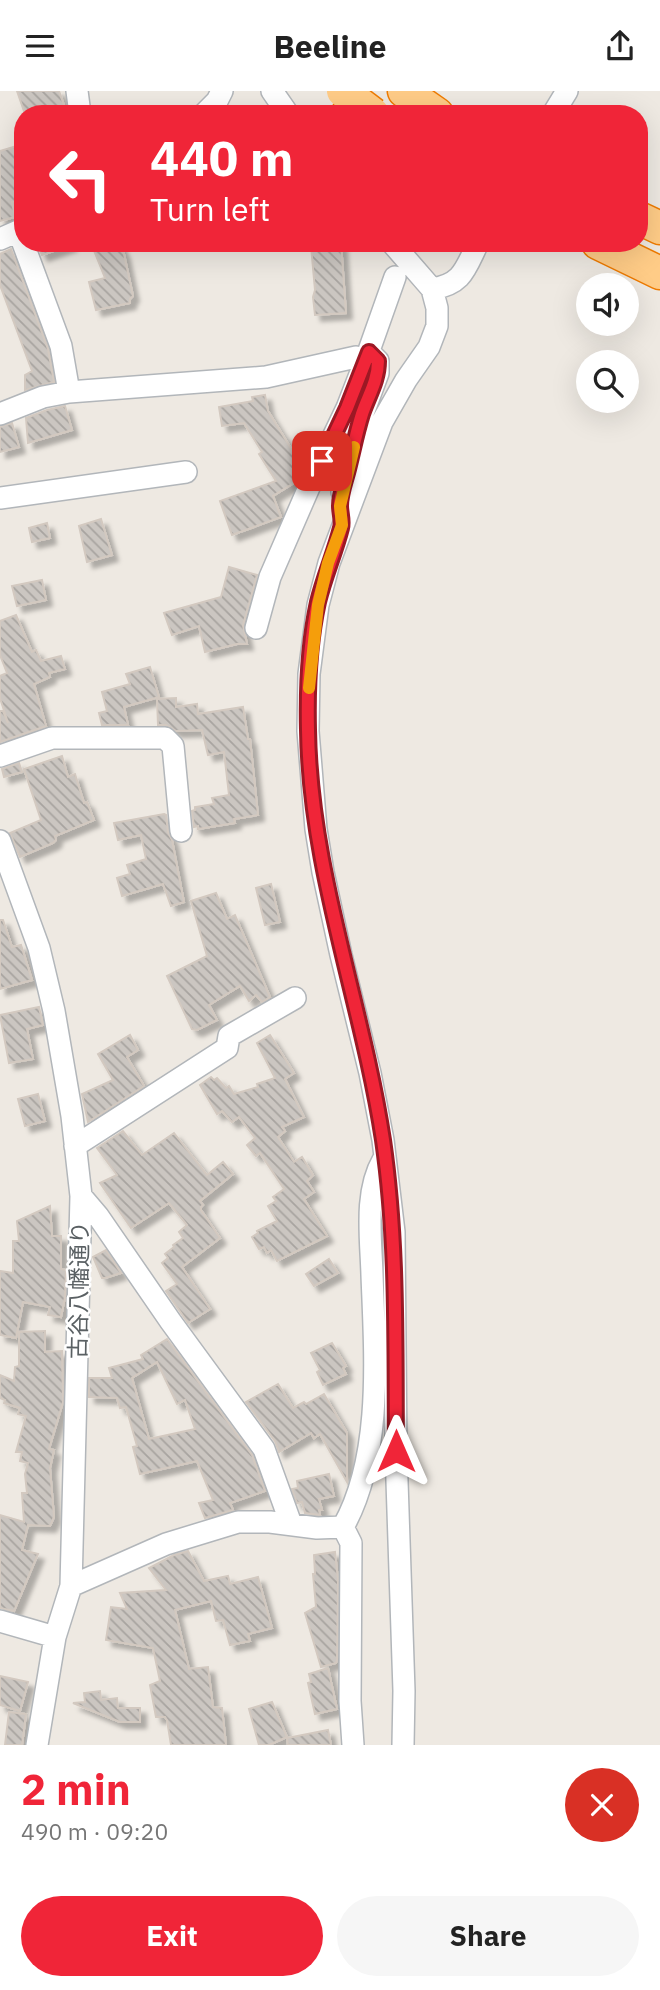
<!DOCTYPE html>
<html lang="en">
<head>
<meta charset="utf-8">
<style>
  body { margin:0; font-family:"IBM Plex Sans","Noto Sans JP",sans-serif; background:#f6f6f6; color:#222; height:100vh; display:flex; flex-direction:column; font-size:26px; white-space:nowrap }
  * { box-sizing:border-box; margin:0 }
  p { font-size:23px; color:#767676 }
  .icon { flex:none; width:38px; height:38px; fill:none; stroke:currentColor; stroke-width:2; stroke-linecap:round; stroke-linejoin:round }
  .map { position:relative; height:1654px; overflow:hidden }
  .side { display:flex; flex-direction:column; background:#fff; flex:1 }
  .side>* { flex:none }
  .banner { position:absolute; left:14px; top:14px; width:634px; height:147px; border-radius:28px; box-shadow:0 7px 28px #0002; background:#f02538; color:#fff; overflow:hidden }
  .fabs { position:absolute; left:576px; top:182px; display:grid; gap:14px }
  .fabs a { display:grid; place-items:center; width:63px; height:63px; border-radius:50%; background:#fff; box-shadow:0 7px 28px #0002; font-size:35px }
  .pin { position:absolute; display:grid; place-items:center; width:60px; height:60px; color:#fff; margin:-30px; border-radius:14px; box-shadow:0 4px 10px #0006 }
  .me { position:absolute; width:77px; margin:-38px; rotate:0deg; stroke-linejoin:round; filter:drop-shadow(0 0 5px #0008) }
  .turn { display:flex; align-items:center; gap:24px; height:147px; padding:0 21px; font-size:32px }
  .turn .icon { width:91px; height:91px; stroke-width:2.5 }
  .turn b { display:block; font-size:49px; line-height:60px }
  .round { display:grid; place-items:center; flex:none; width:74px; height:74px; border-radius:37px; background:#f6f6f6 }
  .headline { display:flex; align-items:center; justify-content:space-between; height:119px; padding:0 21px }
  h1 { font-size:42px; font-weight:700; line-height:52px; color:#f02538 }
  .action { display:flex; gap:14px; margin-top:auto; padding:14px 21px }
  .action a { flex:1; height:80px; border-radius:42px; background:#f02538; color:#fff; font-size:28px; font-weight:700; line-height:80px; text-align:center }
  .action a+a { background:#f6f6f6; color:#222 }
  header { display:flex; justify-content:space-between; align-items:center; height:91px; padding:0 21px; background:#fff; font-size:32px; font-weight:700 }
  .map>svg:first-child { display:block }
</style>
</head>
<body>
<header><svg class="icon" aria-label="menu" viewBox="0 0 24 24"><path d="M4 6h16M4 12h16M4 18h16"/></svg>Beeline<svg class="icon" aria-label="share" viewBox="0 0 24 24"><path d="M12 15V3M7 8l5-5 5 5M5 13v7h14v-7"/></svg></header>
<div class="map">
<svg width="660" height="1654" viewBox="0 0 660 1654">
  <defs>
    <pattern id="building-back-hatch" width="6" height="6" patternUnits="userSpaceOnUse" patternTransform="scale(1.75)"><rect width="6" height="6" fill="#cbc6c1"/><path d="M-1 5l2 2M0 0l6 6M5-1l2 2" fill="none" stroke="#a8a4a0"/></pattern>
    <filter id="shadow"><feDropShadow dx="6" dy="6" stdDeviation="2" flood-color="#0004"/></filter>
  </defs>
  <rect width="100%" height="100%" fill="#eee9e2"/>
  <path fill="url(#building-back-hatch)" stroke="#d3c9c0" stroke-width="2" fill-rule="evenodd" filter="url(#shadow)" d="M17,0H59L67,23H25Z
    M23,53V109L12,111L15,126L0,130V60Z
    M37,152H70L71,154L42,164Z
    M91,152H119L124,163L133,205L130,208V212L96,219L89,191L105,187Z
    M319,152H341L346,222L315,224L313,206L315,199L311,155L319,154Z
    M11,158L48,258L54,291L25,299V284L32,280L0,194V163Z
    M265,304L268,320L303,377L299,379L302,381L297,390L273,405L281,426L232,444L220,410L276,390L259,363L262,361L244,332L222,335L219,316L253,310L252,306Z
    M65,315L72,339L28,352L26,327L47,319Z
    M12,332L19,356L0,361V336Z
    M101,428L112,464L87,471L79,435Z
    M47,432L50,447L32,451L29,437Z
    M229,476L257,484L243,534L247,553H237L205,561L199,535L172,544L164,522L221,506Z
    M42,489L46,509L17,515L12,495Z
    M16,524L32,561L36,559L41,570L61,565L65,578L49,582L50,586L34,593L46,635L0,651V620H3L8,632L0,607V585L7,582L0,564V530Z
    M150,576L159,606L124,616L128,634H102L99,622L107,620L102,601L130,593L126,583Z
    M176,607V616L197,613L198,623L243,616L248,648H250L258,724L234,728L235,732L198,738V735L194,736L192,720L195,719V716L214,713L212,707L229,704L224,661L208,664L202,639L176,640L166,634H158L157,608Z
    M62,665L68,686L75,683L84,712L87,711L94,729L55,745L56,749L53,752L20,766L10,742L41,729L24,678Z
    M19,672L22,681L4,686L2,678Z
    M164,723L166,724L168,741L172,749L184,811L171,815L163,793L122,805L117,787L130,783L127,774L146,768L141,744L118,749L114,732Z
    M271,793L280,831L265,834L256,797Z
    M216,802L227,828L235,824L270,906L262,911L256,904L249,910L240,895L209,914L217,929L197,939L192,938L167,885L207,865L191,810Z
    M0,829H3L12,856L21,854L32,889L0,898Z
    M39,916L43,934L27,938L33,968L9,972L0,924Z
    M130,944L138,959L127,966L144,995L88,1031L82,1003L113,989L98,963Z
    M270,944L294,982L285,988L304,1026L282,1036L285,1040L278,1046L294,1071L302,1066L313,1084L307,1090L314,1101L304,1108L327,1145L277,1170L271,1159L267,1162L264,1156L259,1158L252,1146L258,1142L257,1140L277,1130L268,1115L276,1110L273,1106L284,1098L260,1062L256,1065L247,1054L255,1047L239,1026L232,1031L222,1020L217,1023L200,994L211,986L214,989L217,987L226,997L229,995L234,1003L258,996L257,993L275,987L257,952Z
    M38,1003L45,1030L25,1035L18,1008Z
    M123,1040L142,1064L174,1042L207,1084L223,1071L233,1083L200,1110L203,1114L201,1116V1119L220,1147L182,1176L210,1218L188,1232L166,1200L177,1193L162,1172L168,1167L165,1163L174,1156L173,1154L183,1147L179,1141L187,1134L169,1112L131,1137L100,1092L117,1084L97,1057Z
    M50,1115L52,1145H61V1178L66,1179L65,1206L61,1226L48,1224L50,1216L23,1211L16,1247L0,1244V1180L13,1182V1150H19L17,1130Z
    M106,1159L121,1182L105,1187H102L93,1166Z
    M329,1168L338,1182L314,1195L306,1183Z
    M45,1240V1261L62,1260L63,1311L49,1358L54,1359L50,1377L54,1426L50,1435L28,1434L22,1459L38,1463L14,1520L0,1517V1424L24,1431L22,1402H27L25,1383L28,1372L20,1370L22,1361H16L26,1325L18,1323L20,1317L4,1312L5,1309L0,1307V1284L14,1290L15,1276L19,1275V1241Z
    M167,1248L252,1364L265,1400L230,1412L233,1419L205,1427L199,1412L213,1409L197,1370L140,1383L133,1356L137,1355L126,1316L120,1317L117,1307L89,1306V1287H112L109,1277L143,1268L141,1264ZM157,1271L177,1313L185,1309L195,1338L149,1348L132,1287Z
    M332,1252L346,1275L343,1277L346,1283L323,1294L317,1281L320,1279L311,1262Z
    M278,1293L293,1317L304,1311L306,1313L324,1303L347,1342V1391L320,1343L314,1347L311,1342L279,1361L275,1350L246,1311Z
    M329,1383L334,1405L319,1408L322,1419H319L320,1424L305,1422L302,1411L297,1412L292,1398L298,1397L297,1390Z
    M188,1460L204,1490L228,1485L230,1493L258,1486L272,1537L248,1543L250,1550L230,1554L223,1529L216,1530L211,1510L175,1519L189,1578L208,1576L213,1616L222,1617L226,1654H171L167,1629L165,1626H156L150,1594L160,1590L153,1557L106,1549L111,1516L127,1518L120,1502L166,1499L149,1477L174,1464Z
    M335,1461L338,1489L337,1569L336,1572L321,1576L305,1522L316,1516L313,1483H315L314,1464Z
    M328,1577L337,1618L315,1623L308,1592L311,1591L309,1583Z
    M0,1585L28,1591L20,1620L0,1614Z
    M100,1600L101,1609L117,1607L118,1617H140V1631H120L73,1612L85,1611L84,1602Z
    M272,1611L287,1646L269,1654H259L249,1618Z
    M9,1621L26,1623L22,1654H5Z
    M328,1639L331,1654H288L287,1647Z"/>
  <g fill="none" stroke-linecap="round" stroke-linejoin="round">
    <defs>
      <path id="minor" d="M77,0L80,23
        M272,0L288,23
        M204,23L217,10L222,0
        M553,23L567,0
        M0,148L23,138
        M23,152L61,255L69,301
        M392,152L432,198L437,217V235L429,256L406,289L382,331L329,472L318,514L309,583L308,640L316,738L323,781L341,864L370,982L383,1049L394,1141L396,1360L404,1600L403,1654
        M432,198C463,193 465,178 478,152
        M0,323L43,306L69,301L266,286L356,266L366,268L395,186
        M342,401L362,325L378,282V270L369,261
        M0,407L186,381
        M256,537L270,486L310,394L347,317L366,268
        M0,665L52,647H165L173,655L181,740
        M0,750L39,857L54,920L72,1025L81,1105L71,1495L55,1546L37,1654
        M75,1055L227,957L229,945L295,907
        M81,1105L98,1125L171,1231L264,1358L291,1433
        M343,1436L351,1452L350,1610L353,1654
        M71,1495L166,1453L238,1431H270L317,1437L343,1436C383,1365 375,1264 372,1184C371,1147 364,1102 383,1069
        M0,1530L55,1546"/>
      <path id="highway" d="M404,0L437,23
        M639,127L660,137
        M598,152L660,182"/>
    </defs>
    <use href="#minor" stroke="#b2b6ba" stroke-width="24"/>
    <use href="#highway" stroke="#ef7b00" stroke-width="35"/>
    <use href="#minor" stroke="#fff" stroke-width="21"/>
    <use href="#highway" stroke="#ffcc87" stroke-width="32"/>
    <defs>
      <path id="highway-bridge" d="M343,0L373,23"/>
    </defs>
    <use href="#highway-bridge" stroke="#ef7b00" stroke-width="35" stroke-linecap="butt"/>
    <use href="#highway-bridge" stroke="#ffcc87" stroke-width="32"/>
  </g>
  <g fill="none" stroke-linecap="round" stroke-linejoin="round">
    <defs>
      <path id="route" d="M322,370L347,317L369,261L378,270C378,290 368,305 362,323C356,342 352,363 347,382C344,393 340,404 340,415C340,422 343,430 341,437C335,461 324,486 318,511C309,552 307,597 308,639C310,780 362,911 383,1049C398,1152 395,1256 396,1360"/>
    </defs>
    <use href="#route" stroke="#9c1824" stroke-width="18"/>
    <use href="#route" stroke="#f02538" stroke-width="12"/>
    <path stroke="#f59e0b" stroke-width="12" d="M309,597L318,514L328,472L342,434L340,415L354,356"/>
  </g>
  <g text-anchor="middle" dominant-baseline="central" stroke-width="5" stroke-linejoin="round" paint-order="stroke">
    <g font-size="23" fill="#5a6063" stroke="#fff">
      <text transform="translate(78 1199) rotate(-89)">古谷八幡通り</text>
    </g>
  </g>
</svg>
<div class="fabs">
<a><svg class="icon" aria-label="sound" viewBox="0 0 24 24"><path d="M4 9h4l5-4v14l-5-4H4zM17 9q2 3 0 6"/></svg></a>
<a><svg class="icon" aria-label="search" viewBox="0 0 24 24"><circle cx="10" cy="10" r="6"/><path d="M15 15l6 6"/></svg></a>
</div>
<div class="pin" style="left:322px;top:370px;background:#d93025"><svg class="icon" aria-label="arrive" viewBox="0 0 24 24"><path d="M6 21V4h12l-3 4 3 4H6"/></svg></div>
<svg class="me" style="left:396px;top:1360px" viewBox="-20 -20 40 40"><path d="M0-17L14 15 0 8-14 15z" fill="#f02538" stroke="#fff" stroke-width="4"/></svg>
<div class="banner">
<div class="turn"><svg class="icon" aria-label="left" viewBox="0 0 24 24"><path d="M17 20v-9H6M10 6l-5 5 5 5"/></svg><div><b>440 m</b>Turn left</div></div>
</div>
</div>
<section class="side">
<div class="headline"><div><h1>2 min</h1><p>490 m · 09:20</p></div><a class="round" style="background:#d93025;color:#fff"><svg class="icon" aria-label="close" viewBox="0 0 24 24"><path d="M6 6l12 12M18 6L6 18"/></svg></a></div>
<div class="action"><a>Exit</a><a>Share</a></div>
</section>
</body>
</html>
